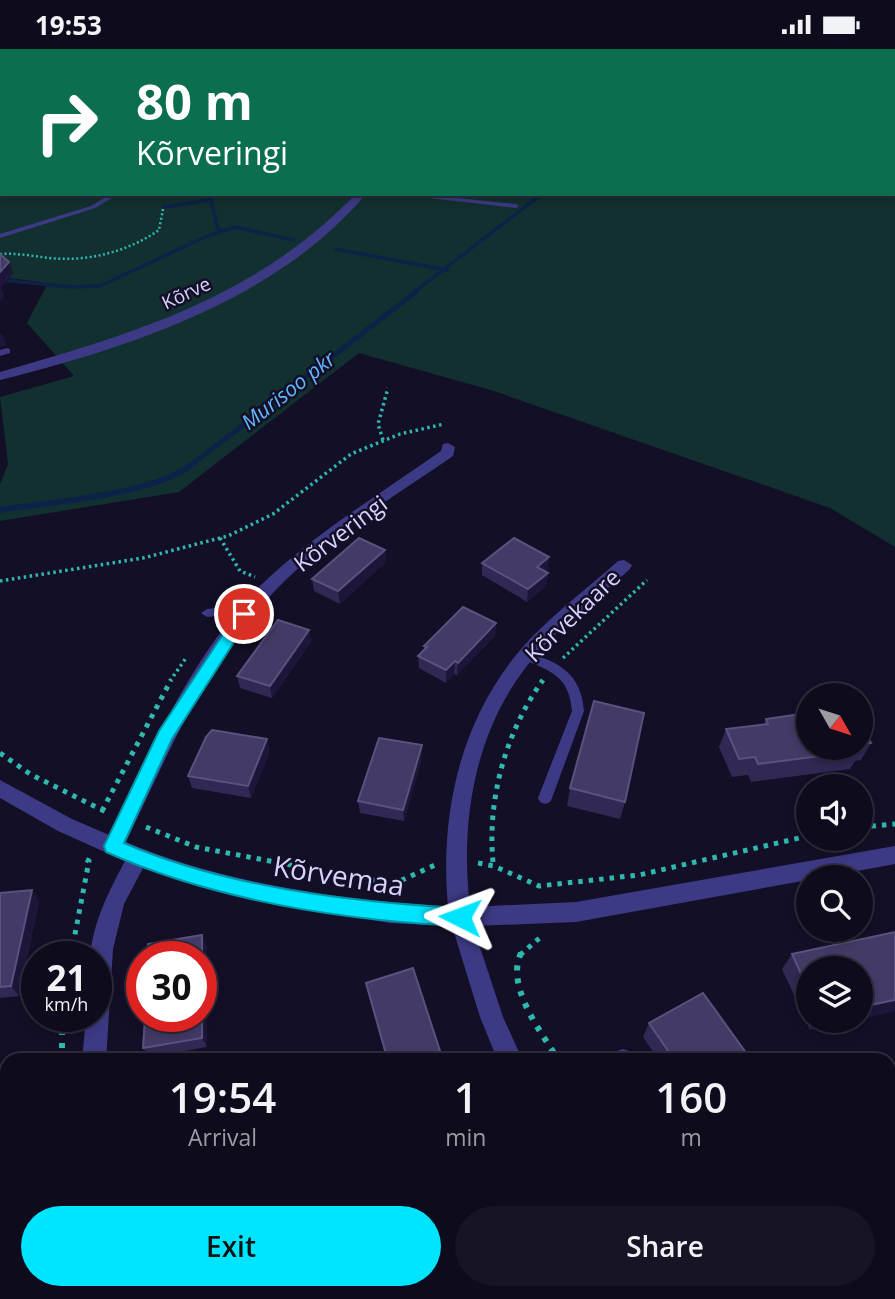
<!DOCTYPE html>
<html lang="en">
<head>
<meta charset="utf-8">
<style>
  body { margin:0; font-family:"Open Sans",sans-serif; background:#171425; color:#f1f3f6; height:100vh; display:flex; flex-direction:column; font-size:26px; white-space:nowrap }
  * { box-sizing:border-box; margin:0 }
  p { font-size:23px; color:#9b9ba3 }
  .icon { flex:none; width:38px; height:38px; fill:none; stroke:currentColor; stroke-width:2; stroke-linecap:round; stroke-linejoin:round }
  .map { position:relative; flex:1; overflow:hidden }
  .details { position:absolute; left:0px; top:1004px; width:896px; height:247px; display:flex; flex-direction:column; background:#0e0b1c; border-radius:21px 21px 0 0; box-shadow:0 4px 10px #0003,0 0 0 2px #2e2b3b }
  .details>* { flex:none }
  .banner { position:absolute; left:0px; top:0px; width:896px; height:147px; box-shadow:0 4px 10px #0003,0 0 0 2px #2e2b3b; background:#0b6e4f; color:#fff; overflow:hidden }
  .needle { width:46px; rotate:129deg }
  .controls { position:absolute; left:796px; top:634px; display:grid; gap:14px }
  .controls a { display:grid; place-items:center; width:77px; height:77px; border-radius:50%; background:#0e0b1c; box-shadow:0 4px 10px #0003,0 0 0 2px #2e2b3b; font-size:35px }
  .speed { position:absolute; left:21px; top:892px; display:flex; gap:14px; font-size:35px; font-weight:700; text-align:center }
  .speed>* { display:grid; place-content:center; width:91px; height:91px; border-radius:50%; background:#0e0b1c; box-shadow:0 4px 10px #0003,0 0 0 2px #2e2b3b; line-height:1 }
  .speed small { font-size:18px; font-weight:400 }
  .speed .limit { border:10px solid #d22; background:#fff; color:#111 }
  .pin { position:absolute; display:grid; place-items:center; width:60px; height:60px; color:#fff; margin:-30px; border:4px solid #fff; border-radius:50%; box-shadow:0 2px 7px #0007 }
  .me { position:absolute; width:77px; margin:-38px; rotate:273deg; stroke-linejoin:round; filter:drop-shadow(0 0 5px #0008) }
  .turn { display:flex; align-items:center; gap:24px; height:147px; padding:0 21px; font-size:32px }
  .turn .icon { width:91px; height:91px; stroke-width:2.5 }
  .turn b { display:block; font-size:49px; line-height:60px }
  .eta { display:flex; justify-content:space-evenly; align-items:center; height:119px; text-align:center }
  .eta b { font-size:42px; font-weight:600; line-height:49px }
  .cta { display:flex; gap:14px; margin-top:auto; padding:14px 21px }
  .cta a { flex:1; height:80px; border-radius:42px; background:#00e5ff; color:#111; font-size:28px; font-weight:600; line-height:80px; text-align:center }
  .cta a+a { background:#171425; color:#f1f3f6 }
  .status { display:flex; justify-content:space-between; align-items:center; height:49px; padding:0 35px; background:#0e0b1c; direction:ltr }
  .status svg { height:19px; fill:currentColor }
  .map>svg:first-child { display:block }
</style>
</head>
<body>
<div class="status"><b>19:53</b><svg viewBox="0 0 49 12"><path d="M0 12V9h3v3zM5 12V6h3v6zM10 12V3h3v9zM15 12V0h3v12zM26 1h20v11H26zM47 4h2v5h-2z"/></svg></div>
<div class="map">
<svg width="895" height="1250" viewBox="0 0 895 1250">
  <rect width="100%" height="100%" fill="#130f26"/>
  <path fill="#12302f" d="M682,0H895V498L830,459L494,342L359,304L179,443L0,472V435L8,415L0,348L74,327L27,274L48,234L0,228V58L2,145H894V2H680Z"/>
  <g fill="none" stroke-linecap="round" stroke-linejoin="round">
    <path stroke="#0c2248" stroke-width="3.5" d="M693,2L695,0
      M164,158L211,151L218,180L222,181
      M335,200L447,221
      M0,231L72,238L100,237L205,188L235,178L294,191
      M413,244L542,145"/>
    <path stroke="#0c2248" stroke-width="5" d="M191,416L416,243"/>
    <path stroke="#0c2248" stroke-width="6" d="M0,461C54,452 152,447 194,414"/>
    <path stroke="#2fb8b0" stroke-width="2.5" stroke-dasharray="2 2.5" stroke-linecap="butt" d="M0,205C17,204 33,207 49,209C88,213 127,203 159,181L163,160"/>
    <path stroke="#2fb8b0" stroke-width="3.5" stroke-dasharray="2.5 3.5" stroke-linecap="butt" d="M383,391L378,375L388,339
      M220,489L240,522L255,528
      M0,532L143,509L228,487L273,465L351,405L400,385L444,375
      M563,609L647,531
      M170,632L186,609"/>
    <path stroke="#2fb8b0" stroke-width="5" stroke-dasharray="4.5 6" stroke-linecap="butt" d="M0,704L30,725L108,764
      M102,762L171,631
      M146,778L196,798L370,831L400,832L435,816
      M861,778L895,775
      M493,813C487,750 506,682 543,631
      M478,814L494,817L539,837L639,826L808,787
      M71,906L89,812L85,810
      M520,906L543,886"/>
    <path stroke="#2fb8b0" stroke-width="6" stroke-dasharray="5 8" stroke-linecap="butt" d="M521,904C505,938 542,984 559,1012
      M71,908L72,904
      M62,968V1012
      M80,1244L81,1250
      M692,1244L694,1250"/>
    <path fill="#3d3a85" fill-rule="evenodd" d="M13,0H17V2H13Z
      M0,18H2V22H0Z
      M111,145H119L95,159L0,189V185L91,157Z
      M394,145H419L516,155L519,157L516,159Z
      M7,299L10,300V304L0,307V301Z
      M225,558L244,561L250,565L244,569L225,566L207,568L201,564L207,560Z
      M526,603C559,613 581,624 584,662L552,749L550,753L545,755L540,753L538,749L572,662C569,627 551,622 522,610L520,607L522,604Z
      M623,1000L629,1002L634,1012H616L615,1008L617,1002Z
      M758,1244H778L781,1250H761Z"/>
    <path fill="#3d3a85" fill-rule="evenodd" d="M191,0H197L198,2H191Z
      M309,0H315L316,2H309Z
      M834,0L846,2H835Z
      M894,16H895V21H894Z
      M0,33H2V37H0Z
      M356,145H366C277,251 130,298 0,331V323C135,284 255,249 356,145Z
      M448,394L455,398L453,407C391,450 323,490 271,546C205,616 167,707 126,793C221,834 345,852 448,857C439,762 462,662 530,590C557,562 589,538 618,512L624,511L632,516L630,520C601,546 569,570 542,599C477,669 459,765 470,858L576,853L895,797V815L825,828H808V831L576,873L473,877L503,968L523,1012H498L480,968L452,877L390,874L236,847L143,819L124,855L113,900L106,1012H82L86,968H96V908H90C93,873 109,842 125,812L58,782L0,749V731L72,770L109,786C152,700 192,605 261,536C315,484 380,445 441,402L443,395Z
      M111,1244H139L140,1250H112Z
      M627,1244H655L657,1250H629Z"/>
  </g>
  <path fill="#312854" d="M385,501L386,513L340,555L314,542L312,530Z
    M482,514L548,520L545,523L548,524L546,537L527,553L482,526Z
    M496,574L495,587L457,626L454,625L446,634L419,619L418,607L424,601V597Z
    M309,581L311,593L272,649L240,639L237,627Z
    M766,670L808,698H861V676L871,694L861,711L855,712L850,720L751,733L748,726L732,728L719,698L726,680L763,676Z
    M422,696V709L404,772L360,764L358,752Z
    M270,702L251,749L192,739L188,727Z
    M570,739L625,753L620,770L567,757Z
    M0,844L39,852L19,947L0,949Z
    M207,897V998L150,1008L143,999Z
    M792,905L808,919V971H855L810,981L782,920Z
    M366,934L440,1002V1012H387L368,944Z
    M649,974L752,1012H659L643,988Z
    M800,1244H889L895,1250H803Z"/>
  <path fill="#1d163a" d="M9,213L13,224L1,239L4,247L0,253V223Z
    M0,285H2L7,296L0,298Z
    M385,501L386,513L340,555L338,542Z
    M549,508L548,520L536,531L537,518Z
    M548,524L546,537L527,553L528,540Z
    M496,574L495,587L457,626L458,614Z
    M309,581L311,593L272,649L270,637Z
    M455,612L454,625L446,634V621Z
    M267,690L270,702L251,749L248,737Z
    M422,696V709L404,772L403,761Z
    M32,841L39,852L19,947L11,937Z
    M202,886L207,897V998L202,989Z
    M895,951V962L861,970V958Z
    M818,971H855L810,981Z
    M440,1002V1012H412Z"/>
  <path fill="#433a66" stroke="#5a527e" stroke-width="2" d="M93,0H184V2H93Z
    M220,0H243L244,2H220Z
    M0,205L9,213L0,223Z
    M359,489L385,501L338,542L312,530Z
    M514,489L549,508L537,518L548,524L528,540L482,514Z
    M463,558L496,574L458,614L455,612L446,621L418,607L427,598L424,597Z
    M278,571L309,581L270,637L237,627Z
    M594,652L644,664L625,753L570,739Z
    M808,664V698H858L860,702L758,715L755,708L739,710L726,680L768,675L766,670Z
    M861,676L871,694L861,695Z
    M212,681L267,690L248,737L188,727L206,688Z
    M379,689L422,696L403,761L358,752Z
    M32,841L11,937L0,938V844Z
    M895,883V951L861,958V919H808V940L792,905Z
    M202,886V989L143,999L145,968H201V908H148V895Z
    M413,919L440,1002L412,1012H388L366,934Z
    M703,944L752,1012H675L649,974Z
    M889,1221L895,1231V1250H820L817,1244H889Z"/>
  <path fill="#00e5ff" stroke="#0095a6" stroke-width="2" d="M244,560L252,565L172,690L124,794C225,838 351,853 460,859L467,862L470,868L467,874L460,877C341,871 216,852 106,803L104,797L159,682L239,561Z"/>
  <g text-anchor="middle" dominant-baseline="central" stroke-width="5" stroke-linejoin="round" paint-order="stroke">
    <g font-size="19" fill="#d9d4ff" stroke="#130f26">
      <text transform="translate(186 244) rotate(-25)">Kõrve</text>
    </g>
    <g font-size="21" font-style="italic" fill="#62b6ff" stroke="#130f26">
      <text transform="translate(288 341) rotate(-38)">Murisoo pkr</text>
    </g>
    <g font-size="23" fill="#d9d4ff" stroke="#130f26">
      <text transform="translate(340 484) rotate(-37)">Kõrveringi</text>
      <text transform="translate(572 566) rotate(-44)">Kõrvekaare</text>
    </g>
    <g font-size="28" fill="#d9d4ff" stroke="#130f26">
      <text transform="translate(339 826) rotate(9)">Kõrvemaa</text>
    </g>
  </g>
</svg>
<div class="controls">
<a><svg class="needle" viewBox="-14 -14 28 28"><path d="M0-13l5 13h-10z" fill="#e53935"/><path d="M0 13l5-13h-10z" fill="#9b9ba3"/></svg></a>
<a><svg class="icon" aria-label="sound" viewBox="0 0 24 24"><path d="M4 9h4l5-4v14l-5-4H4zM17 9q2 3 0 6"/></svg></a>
<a><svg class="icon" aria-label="search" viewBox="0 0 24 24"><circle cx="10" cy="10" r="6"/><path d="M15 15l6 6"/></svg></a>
<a><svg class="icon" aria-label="layers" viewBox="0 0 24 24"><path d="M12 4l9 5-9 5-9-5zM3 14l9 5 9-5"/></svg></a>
</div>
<div class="speed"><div>21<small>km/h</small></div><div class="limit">30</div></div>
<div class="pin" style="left:244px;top:565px;background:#d93025"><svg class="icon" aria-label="arrive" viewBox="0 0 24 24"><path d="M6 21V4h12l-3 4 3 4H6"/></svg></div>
<svg class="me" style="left:460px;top:868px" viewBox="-20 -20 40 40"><path d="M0-17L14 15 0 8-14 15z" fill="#00e5ff" stroke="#fff" stroke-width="4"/></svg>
<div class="banner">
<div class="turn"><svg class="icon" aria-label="right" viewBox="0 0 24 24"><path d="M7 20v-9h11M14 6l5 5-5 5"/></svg><div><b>80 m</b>Kõrveringi</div></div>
</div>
<section class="details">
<div class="eta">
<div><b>19:54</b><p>Arrival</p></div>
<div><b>1</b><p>min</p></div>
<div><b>160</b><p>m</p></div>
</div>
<div class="cta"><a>Exit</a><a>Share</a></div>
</section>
</div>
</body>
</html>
